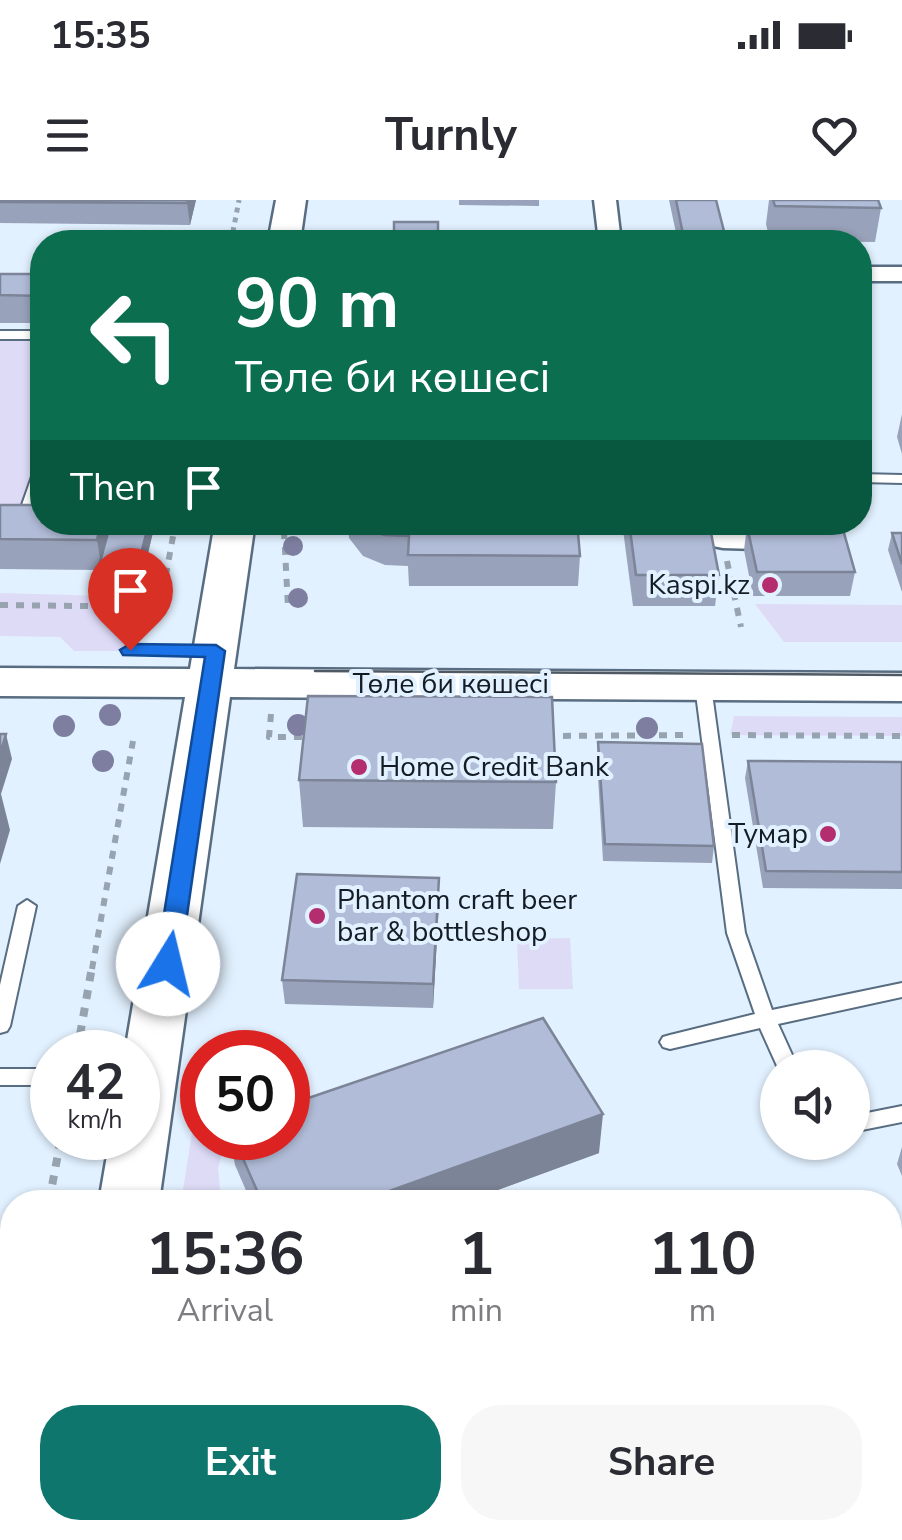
<!DOCTYPE html>
<html lang="en">
<head>
<meta charset="utf-8">
<style>
  body { margin:0; font-family:"Nunito Sans",sans-serif; background:#f7f7f7; color:#2b2b33; height:100vh; display:flex; flex-direction:column; font-size:38px; white-space:nowrap }
  * { box-sizing:border-box; margin:0 }
  p { font-size:32px; color:#7c7c81 }
  .icon { flex:none; width:55px; height:55px; fill:none; stroke:currentColor; stroke-width:2; stroke-linecap:round; stroke-linejoin:round }
  .map { position:relative; flex:1; overflow:hidden }
  .drawer { position:absolute; left:0px; top:990px; width:902px; height:350px; display:flex; flex-direction:column; background:#fff; border-radius:40px 40px 0 0; box-shadow:0 2px 8px #0004 }
  .drawer>* { flex:none }
  .guide { position:absolute; left:30px; top:30px; width:842px; height:305px; border-radius:40px; box-shadow:0 2px 8px #0004; background:#0b6e4f; color:#fff; overflow:hidden }
  .controls { position:absolute; left:760px; top:850px; display:grid; gap:20px }
  .controls a { display:grid; place-items:center; width:110px; height:110px; border-radius:50%; background:#fff; box-shadow:0 2px 8px #0004; font-size:50px }
  .speed { position:absolute; left:30px; top:830px; display:flex; gap:20px; font-size:50px; font-weight:700; text-align:center }
  .speed>* { display:grid; place-content:center; width:130px; height:130px; border-radius:50%; background:#fff; box-shadow:0 2px 8px #0004; line-height:1 }
  .speed small { font-size:25px; font-weight:400 }
  .speed .limit { border:15px solid #d22; background:#fff; color:#111 }
  .pin { position:absolute; display:grid; place-items:center; width:85px; height:85px; color:#fff; margin:-102px -42px; border-radius:50% 50% 50% 0; rotate:-45deg; box-shadow:0 0 10px #0007 }
  .pin .icon { rotate:45deg }
  .me { position:absolute; width:110px; margin:-55px; rotate:9deg; stroke-linejoin:round; filter:drop-shadow(0 0 8px #0008) }
  .turn { display:flex; align-items:center; gap:35px; height:210px; padding:0 40px; font-size:45px }
  .turn .icon { width:130px; height:130px; stroke-width:2.5 }
  .turn b { display:block; font-size:70px; line-height:85px }
  .then { display:flex; align-items:center; height:95px; padding:0 40px; background:#0003; gap:20px; font-size:38px }
  .eta { display:flex; justify-content:space-evenly; align-items:center; height:170px; text-align:center }
  .eta b { font-size:60px; font-weight:700; line-height:70px }
  .primary-button { display:flex; gap:20px; margin-top:auto; padding:20px 40px }
  .primary-button a { flex:1; height:115px; border-radius:40px; background:#0f766e; color:#fff; font-size:40px; font-weight:700; line-height:115px; text-align:center }
  .primary-button a+a { background:#f7f7f7; color:#2b2b33 }
  .status { display:flex; justify-content:space-between; align-items:center; height:70px; padding:0 50px; background:#fff; direction:ltr }
  .status svg { height:28px; fill:currentColor }
  header { display:flex; justify-content:space-between; align-items:center; height:130px; padding:0 40px; background:#fff; font-size:45px; font-weight:700 }
  .map>svg:first-child { display:block }
</style>
</head>
<body>
<div class="status"><b>15:35</b><svg viewBox="0 0 49 12"><path d="M0 12V9h3v3zM5 12V6h3v6zM10 12V3h3v9zM15 12V0h3v12zM26 1h20v11H26zM47 4h2v5h-2z"/></svg></div>
<header><svg class="icon" aria-label="menu" viewBox="0 0 24 24"><path d="M4 6h16M4 12h16M4 18h16"/></svg>Turnly<svg class="icon" aria-label="heart" viewBox="0 0 24 24"><path d="M12 20l-8-8c-3-5 5-10 8-4 3-6 11-1 8 4z"/></svg></header>
<div class="map">
<svg width="902" height="1340" viewBox="0 0 902 1340">
  <rect width="100%" height="100%" fill="#e2f1ff"/>
  <path fill="#dedbf7" d="M0,131H42V303L24,311H0Z
    M0,393L142,397L130,451H74L60,437L0,436Z
    M755,404L902,405V442H784Z
    M734,516L902,517V536L730,535Z
    M570,738L573,789H519L517,739Z
    M202,901V938H226L218,968L221,1002H181L197,902Z
    M130,1328H218L217,1340H128Z"/>
  <g fill="none" stroke-linecap="round" stroke-linejoin="round">
    <defs>
      <path id="service" d="M0,131H42V139H0Z
        M42,264C43,283 40,312 24,323L19,322L17,319L35,268Z
        M860,274L902,275V283L860,282Z
        M703,481L711,486L745,733L772,810L902,783V797L778,824L798,868H778L760,828L670,849L663,847L660,842L663,837L670,835L755,814L727,733L695,486Z
        M27,700L36,706L10,826L7,831L0,833V785L18,706Z
        M0,869H52V885H0Z
        M902,906V922L852,932V916Z
        M293,1328H331L328,1336L320,1340H281L284,1332Z"/>
      <path id="minor" d="M594,0H616L621,42H599Z
        M860,67H902V81H860Z
        M705,322H733L735,332L804,335L808,341L804,347L794,350L723,348L713,346Z"/>
      <path id="secondary" d="M276,0H306L300,42H268Z
        M215,322H255L234,469L902,473V501L230,497L159,1002H99L110,938H138V852H125L185,497L0,496V468L190,469Z
        M39,1328H109L107,1340H37Z"/>
    </defs>
    <use href="#service" stroke="#586d81" stroke-width="4"/>
    <use href="#minor" stroke="#586d81" stroke-width="5"/>
    <use href="#secondary" stroke="#586d81" stroke-width="5"/>
    <path stroke="#97a4b0" stroke-width="5" stroke-dasharray="5 5" stroke-linecap="butt" d="M231,42L239,0
      M283,322L284,333
      M282,326L322,328L323,322
      M174,333L176,322"/>
    <path stroke="#97a4b0" stroke-width="6" stroke-dasharray="8 8" stroke-linecap="butt" d="M284,331L288,407
      M727,361L741,427
      M0,405L160,407L174,331
      M271,514L269,537H309
      M732,535L902,536
      M547,536L689,535
      M92,769L133,541"/>
    <path stroke="#97a4b0" stroke-width="8" stroke-dasharray="9 9" stroke-linecap="butt" d="M77,852L92,767
      M49,1002L61,938
      M0,1257L12,1192"/>
    <use href="#service" fill="#fff" fill-rule="evenodd"/>
    <use href="#minor" fill="#fff" fill-rule="evenodd"/>
    <use href="#secondary" fill="#fff" fill-rule="evenodd"/>
    <path stroke="#4e5963" stroke-width="2.5" d="M315,471L902,475"/>
  </g>
  <g fill="#7e7fa0">
    <circle cx="293" cy="346" r="10"/>
    <circle cx="298" cy="398" r="10"/>
    <circle cx="110" cy="515" r="11"/>
    <circle cx="298" cy="525" r="11"/>
    <circle cx="64" cy="526" r="11"/>
    <circle cx="647" cy="528" r="11"/>
    <circle cx="103" cy="561" r="11"/>
  </g>
  <path fill="#98a2ba" d="M0,0H196L190,25L0,23Z
    M459,0H539V6L459,5Z
    M669,0H716L725,42H678Z
    M769,0H878L881,8L875,42L770,41L766,24Z
    M394,22H438L439,42H394Z
    M0,74H42V123H0Z
    M902,214V254L897,237Z
    M0,305L109,322V328H154L139,391L100,390L98,370L0,369Z
    M348,322H577L580,356L578,386H409L408,366L385,365L363,356L349,338Z
    M622,322H709L719,375L715,406H633Z
    M747,326L855,372L850,396H753L744,350Z
    M892,333H902V392L888,350Z
    M598,542L714,646L712,663L603,661L597,560Z
    M748,561L902,562V689L763,688L745,578Z
    M299,580L556,582L553,629L303,627Z
    M439,703L433,808L285,804L282,780Z
    M230,938H288L599,953L465,1002H251L235,965Z
    M902,947V976L897,964Z
    M633,1328H815L825,1340H641Z"/>
  <path fill="#7c8497" d="M188,0H196L190,25L187,3Z
    M101,322H109L111,335L102,370L97,340Z
    M149,322H153L154,328L139,391L136,374Z
    M6,534L12,559L1,594L10,630L0,664V554Z
    M439,678V703L433,808V784Z
    M603,914L599,953L465,1002H359Z
    M899,1225L890,1248V1230Z"/>
  <path fill="#b1bcd8" stroke="#7c8497" stroke-width="2.5" d="M0,0H188L187,3L0,2Z
    M676,0H716L726,39H684Z
    M773,0H878L881,8L775,6Z
    M394,22H438V38H394Z
    M0,74H42V96L0,95Z
    M0,305H42V322H101L97,340L0,339Z
    M111,322H149L136,374L97,373Z
    M359,322H577L580,356L408,355L409,336L384,335L361,326Z
    M629,322H709L719,375H636Z
    M747,326H842L855,372H757Z
    M892,333H902V364Z
    M308,496L552,497L556,582L299,580Z
    M0,534H6L0,554Z
    M598,542L702,544L714,646L605,644Z
    M748,561L902,562V672L766,671Z
    M297,674L439,678L433,784L282,780Z
    M543,818L603,914L359,1002H262L234,938H288V905Z
    M890,1214L899,1225L890,1230Z
    M655,1328H815L825,1340H664Z"/>
  <path fill="#1a73e8" stroke="#114b97" stroke-width="2.5" d="M130,444L216,445L225,451L180,764L168,773L156,764L205,457L123,455L120,450Z"/>
  <g fill="#b42d6f" stroke="#e2f1ff" stroke-width="4">
    <circle cx="770" cy="385" r="10"/>
    <circle cx="359" cy="567" r="10"/>
    <circle cx="828" cy="634" r="10"/>
    <circle cx="317" cy="716" r="10"/>
  </g>
  <g text-anchor="middle" dominant-baseline="central" stroke-width="8" stroke-linejoin="round" paint-order="stroke">
    <g font-size="28" fill="#141d25" stroke="#e2f1ff" text-anchor="end">
      <text x="750" y="385">Kaspi.kz</text>
      <text x="379" y="567" text-anchor="start">Home Credit Bank</text>
      <text x="808" y="634">Тумар</text>
      <text x="337" y="700" text-anchor="start">Phantom craft beer<tspan x="337" dy="32">bar &amp; bottleshop</tspan></text>
    </g>
    <g font-size="28" fill="#141d25" stroke="#e2f1ff">
      <text x="451" y="484">Төле би көшесі</text>
    </g>
  </g>
</svg>
<div class="controls">
<a><svg class="icon" aria-label="sound" viewBox="0 0 24 24"><path d="M4 9h4l5-4v14l-5-4H4zM17 9q2 3 0 6"/></svg></a>
</div>
<div class="speed"><div>42<small>km/h</small></div><div class="limit">50</div></div>
<div class="pin" style="left:130px;top:450px;background:#d93025"><svg class="icon" aria-label="arrive" viewBox="0 0 24 24"><path d="M6 21V4h12l-3 4 3 4H6"/></svg></div>
<svg class="me" style="left:168px;top:764px" viewBox="-20 -20 40 40"><circle r="19" fill="#fff"/><path d="M0-13L10 11 0 6-10 11z" fill="#1a73e8"/></svg>
<div class="guide">
<div class="turn"><svg class="icon" aria-label="left" viewBox="0 0 24 24"><path d="M17 20v-9H6M10 6l-5 5 5 5"/></svg><div><b>90 m</b>Төле би көшесі</div></div>
<div class="then">Then<svg class="icon" aria-label="arrive" viewBox="0 0 24 24"><path d="M6 21V4h12l-3 4 3 4H6"/></svg></div>
</div>
<section class="drawer">
<div class="eta">
<div><b>15:36</b><p>Arrival</p></div>
<div><b>1</b><p>min</p></div>
<div><b>110</b><p>m</p></div>
</div>
<div class="primary-button"><a>Exit</a><a>Share</a></div>
</section>
</div>
</body>
</html>
